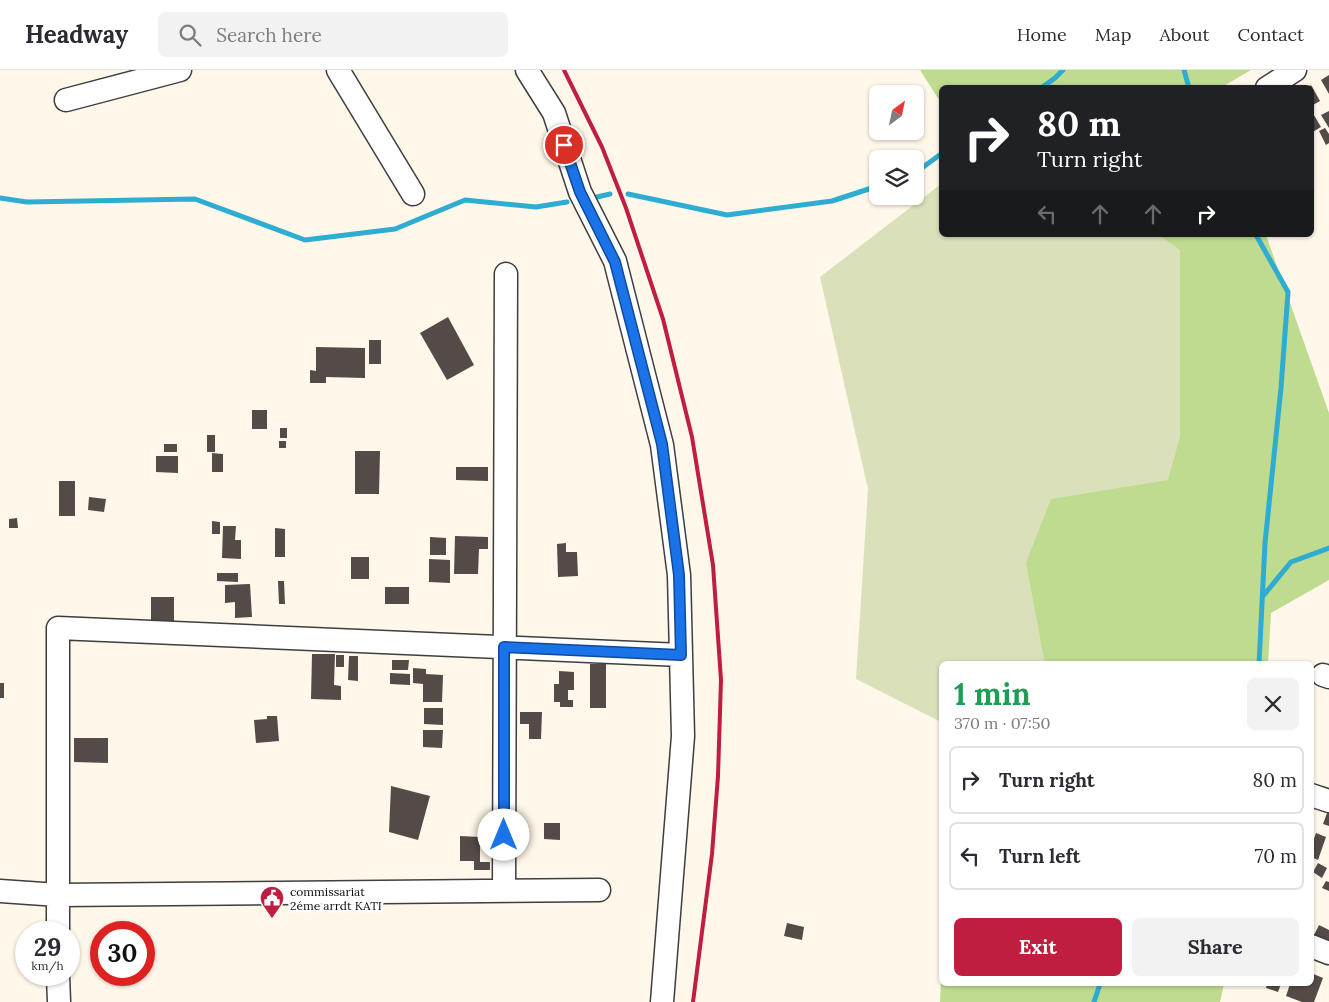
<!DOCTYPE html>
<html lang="en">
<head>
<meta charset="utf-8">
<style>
  body { margin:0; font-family:Lora,serif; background:#f2f2f3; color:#2b2b33; height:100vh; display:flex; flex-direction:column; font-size:19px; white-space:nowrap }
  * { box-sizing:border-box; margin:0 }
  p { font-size:16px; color:#7c7c81 }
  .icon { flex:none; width:28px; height:28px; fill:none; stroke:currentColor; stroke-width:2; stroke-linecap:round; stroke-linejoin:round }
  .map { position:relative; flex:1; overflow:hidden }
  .details { position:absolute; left:939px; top:591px; width:375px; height:325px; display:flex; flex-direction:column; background:#fff; border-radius:8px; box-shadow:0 1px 4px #0004 }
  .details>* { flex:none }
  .guide { position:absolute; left:939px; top:15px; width:375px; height:152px; border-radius:8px; box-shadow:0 1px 4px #0004; background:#202124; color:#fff; overflow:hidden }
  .needle { width:32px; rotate:33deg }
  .buttons { position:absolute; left:869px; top:15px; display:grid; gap:10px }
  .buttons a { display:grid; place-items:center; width:55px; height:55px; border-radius:8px; background:#fff; box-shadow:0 1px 4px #0004; font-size:25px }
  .speed { position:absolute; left:15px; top:851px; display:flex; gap:10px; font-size:25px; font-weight:700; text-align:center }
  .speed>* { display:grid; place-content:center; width:65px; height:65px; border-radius:50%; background:#fff; box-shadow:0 1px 4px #0004; line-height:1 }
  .speed small { font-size:12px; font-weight:400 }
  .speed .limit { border:8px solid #d22; background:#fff; color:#111 }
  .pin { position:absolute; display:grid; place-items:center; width:42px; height:42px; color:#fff; margin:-21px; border:2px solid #fff; border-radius:50%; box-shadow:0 1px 5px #0007 }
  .me { position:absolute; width:55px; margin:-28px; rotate:0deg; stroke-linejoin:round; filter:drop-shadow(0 0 4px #0008) }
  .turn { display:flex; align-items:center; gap:18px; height:105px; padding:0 15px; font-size:22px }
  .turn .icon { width:65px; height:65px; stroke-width:2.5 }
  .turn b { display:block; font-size:35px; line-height:42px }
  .lanes { display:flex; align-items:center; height:48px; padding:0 15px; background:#0003; justify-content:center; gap:25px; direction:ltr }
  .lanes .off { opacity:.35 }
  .round { display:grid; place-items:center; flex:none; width:52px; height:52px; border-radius:8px; background:#f2f2f3 }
  .summary { display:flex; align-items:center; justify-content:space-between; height:85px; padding:0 15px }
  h1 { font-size:30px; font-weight:800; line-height:38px; color:#1e9e55 }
  .button { display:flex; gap:10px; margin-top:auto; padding:10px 15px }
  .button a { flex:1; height:58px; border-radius:8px; background:#bf1e40; color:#fff; font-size:20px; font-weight:800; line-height:58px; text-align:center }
  .button a+a { background:#f2f2f3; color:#2b2b33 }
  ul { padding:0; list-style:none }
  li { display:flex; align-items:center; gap:15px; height:68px; margin:0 10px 8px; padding:0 5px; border:2px solid #e1e1e2; border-radius:8px }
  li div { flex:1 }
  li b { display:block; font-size:19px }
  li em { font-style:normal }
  header { display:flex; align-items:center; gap:30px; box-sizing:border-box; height:70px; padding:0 25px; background:#fff; border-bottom:1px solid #e1e1e2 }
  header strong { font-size:24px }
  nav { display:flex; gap:28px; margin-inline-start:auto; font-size:18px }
  .search { width:350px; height:45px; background:#f2f2f3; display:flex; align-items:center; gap:12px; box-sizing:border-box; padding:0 18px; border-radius:8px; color:#7c7c81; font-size:19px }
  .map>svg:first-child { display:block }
</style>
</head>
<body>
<header>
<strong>Headway</strong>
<div class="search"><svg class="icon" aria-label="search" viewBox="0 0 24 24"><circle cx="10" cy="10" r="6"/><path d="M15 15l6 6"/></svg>Search here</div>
<nav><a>Home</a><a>Map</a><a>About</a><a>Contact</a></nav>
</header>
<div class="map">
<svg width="1329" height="932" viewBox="0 0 1329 932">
  <rect width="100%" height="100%" fill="#fff7e9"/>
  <path fill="#bedb90" d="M920,0H1251L1222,17L941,18V33Z
    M1026,165H1266L1329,343V510L1271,543L1268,594H962Z
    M941,911V914H1224L1220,932H940Z"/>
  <path fill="#dae0ba" d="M941,114V165H1159L1180,180V367L1168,410L1051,429L1026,493L1045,594H941V652L856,609L868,419L820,207Z"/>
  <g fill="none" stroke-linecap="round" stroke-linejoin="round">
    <path stroke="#2facd2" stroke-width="5" d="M1184,0L1189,18
      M1041,18L1055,8L1063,0
      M915,103L941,84
      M628,124L727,145L832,131L878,116
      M597,127L610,124
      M0,128L27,132L195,129L305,170L395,159L465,130L536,137L567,132
      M1256,165L1288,222L1281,318L1265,473L1259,594
      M1263,526L1291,492L1329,478
      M1094,932L1100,914"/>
  </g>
  <path fill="#544a47" d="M1329,5V24L1321,10Z
    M1311,15L1320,31L1313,35L1311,18H1306Z
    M1311,40L1321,57L1311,63Z
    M1329,41V58L1321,45Z
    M1325,58L1329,64V73L1326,75L1319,61Z
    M448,247L474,295L447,310L420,263Z
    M369,270H381V294H369Z
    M316,277L365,278V308L326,307V313H310V300L316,301Z
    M252,340H267V359H252Z
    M280,358H287V368H280Z
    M207,365H215V382H207Z
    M279,371H286V378H279Z
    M164,374H177V382H164Z
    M355,381H380L379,424H355Z
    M212,383L223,384V402H212Z
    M156,386H178V403L156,402Z
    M456,397H488V411L456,410Z
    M59,411H75V446H59Z
    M89,427L106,429L104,442L88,440Z
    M17,448L18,458H9V449Z
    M212,451L220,452V464H212Z
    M223,456H236L235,470H241V489L222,488Z
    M275,458L285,459V487H275Z
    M455,466L488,467V479H479L478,504H454Z
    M430,467L446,468V485H430Z
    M566,473V482H577L578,506L558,507L557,474Z
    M351,487H369V509H351Z
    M429,489L450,490V513L429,512Z
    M217,503H238V512L217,511Z
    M278,511H284L285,534H279Z
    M250,514L252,547L235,548V532L225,533V515Z
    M385,517H409V534H385Z
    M151,527H174V554L151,553Z
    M312,584H335L334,615L341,616V630L311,629Z
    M336,585H344V597H336Z
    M349,586H358V611L348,610Z
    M392,590H409L408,600H392Z
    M590,594H606V638H590Z
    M413,598L426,599V604L443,605L442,632H423V614L413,613Z
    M559,601L574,602V620H568V630H573V637H560V632H554V614H559Z
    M390,603L410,604V615L390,614Z
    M0,613H4V628H0Z
    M424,638H443V655L424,654Z
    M520,642H542L541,669H529V654H520Z
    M267,646H277L279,671L256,673L254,650L267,649Z
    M423,660H443L442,678L423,677Z
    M74,668H108V693L74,692Z
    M391,716L430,726L418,770L389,762Z
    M1327,743H1329V756L1323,754Z
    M544,753H560V770L544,769Z
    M1316,763L1326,767L1318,790L1311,787V777Z
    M460,766L480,767V792H490V800H474V791H460Z
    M1318,793L1327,798L1322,808L1313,802Z
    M1326,811L1329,812V821L1322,818Z
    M787,853L804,857L802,870L784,866Z
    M1319,855L1329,860V874L1313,867Z
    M1311,903L1323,908L1314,932H1302L1286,926L1290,914H1311Z
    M1267,914H1281L1278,922L1266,918Z"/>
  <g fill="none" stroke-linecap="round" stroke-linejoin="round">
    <defs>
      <path id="minor" d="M338,0L413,124
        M527,0L554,43L580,122L615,191L662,375L679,505L683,666L662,932
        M1267,18L1295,0
        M66,30L180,0
        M1323,605L1329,607
        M1311,725L1329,731
        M0,821L58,825L599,820
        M504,821L506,204
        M58,862V558L681,585
        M1311,876L1329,883
        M58,905L59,932"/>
    </defs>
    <use href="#minor" stroke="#3e3e3e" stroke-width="25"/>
    <use href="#minor" stroke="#fff" stroke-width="22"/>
    <path stroke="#bf1e40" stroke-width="4" d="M564,0L602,77L626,138L663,249L692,367L713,495L721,610L718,706L712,784L693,932"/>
  </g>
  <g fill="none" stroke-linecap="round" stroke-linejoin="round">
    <defs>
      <path id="route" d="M504,765V577L681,585L679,505L662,374L615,192L580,122L564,75"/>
    </defs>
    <use href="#route" stroke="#114b97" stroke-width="12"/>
    <use href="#route" stroke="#1a73e8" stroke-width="9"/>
  </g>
  <defs>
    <symbol id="civic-pin" viewBox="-11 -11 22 30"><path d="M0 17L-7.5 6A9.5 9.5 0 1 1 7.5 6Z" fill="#bf1e40" stroke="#fff"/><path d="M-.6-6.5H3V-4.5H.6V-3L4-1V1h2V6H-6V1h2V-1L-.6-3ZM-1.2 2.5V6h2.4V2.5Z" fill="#fff"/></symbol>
  </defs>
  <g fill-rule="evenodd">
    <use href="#civic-pin" x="258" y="814" width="28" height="38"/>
  </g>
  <g text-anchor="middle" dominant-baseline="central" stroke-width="5" stroke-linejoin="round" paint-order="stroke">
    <g font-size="12" fill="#0b0b0b" stroke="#fff" text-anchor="start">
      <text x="290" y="821">commissariat<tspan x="290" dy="14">2éme arrdt KATI</tspan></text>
    </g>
  </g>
</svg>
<div class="buttons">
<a><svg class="needle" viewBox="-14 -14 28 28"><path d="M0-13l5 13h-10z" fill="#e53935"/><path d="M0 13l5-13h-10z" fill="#7c7c81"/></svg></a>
<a><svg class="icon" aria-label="layers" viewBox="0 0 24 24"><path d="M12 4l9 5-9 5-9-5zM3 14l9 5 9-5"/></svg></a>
</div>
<div class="speed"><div>29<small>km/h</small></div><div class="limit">30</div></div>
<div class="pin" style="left:564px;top:75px;background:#d93025"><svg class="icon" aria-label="arrive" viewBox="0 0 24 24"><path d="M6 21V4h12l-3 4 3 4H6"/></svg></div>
<svg class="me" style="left:504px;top:765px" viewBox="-20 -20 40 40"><circle r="19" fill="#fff"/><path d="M0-13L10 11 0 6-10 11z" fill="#1a73e8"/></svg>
<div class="guide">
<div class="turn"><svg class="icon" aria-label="right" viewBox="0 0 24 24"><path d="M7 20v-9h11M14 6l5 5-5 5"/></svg><div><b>80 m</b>Turn right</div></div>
<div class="lanes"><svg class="icon off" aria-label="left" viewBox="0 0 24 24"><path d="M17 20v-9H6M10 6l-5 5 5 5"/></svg><svg class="icon off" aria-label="ahead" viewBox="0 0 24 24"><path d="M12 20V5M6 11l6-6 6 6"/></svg><svg class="icon off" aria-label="ahead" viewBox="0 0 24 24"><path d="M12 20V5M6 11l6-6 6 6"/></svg><svg class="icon" aria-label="right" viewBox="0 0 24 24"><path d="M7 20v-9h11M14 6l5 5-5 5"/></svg></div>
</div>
<section class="details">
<div class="summary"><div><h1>1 min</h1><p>370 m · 07:50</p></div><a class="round"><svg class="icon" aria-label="close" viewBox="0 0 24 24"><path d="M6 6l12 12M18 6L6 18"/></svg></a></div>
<ul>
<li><svg class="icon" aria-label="right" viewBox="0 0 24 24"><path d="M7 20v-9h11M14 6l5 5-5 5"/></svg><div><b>Turn right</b></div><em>80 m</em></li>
<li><svg class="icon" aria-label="left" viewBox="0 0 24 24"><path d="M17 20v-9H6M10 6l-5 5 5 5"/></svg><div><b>Turn left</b></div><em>70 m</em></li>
</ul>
<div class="button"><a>Exit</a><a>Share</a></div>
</section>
</div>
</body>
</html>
